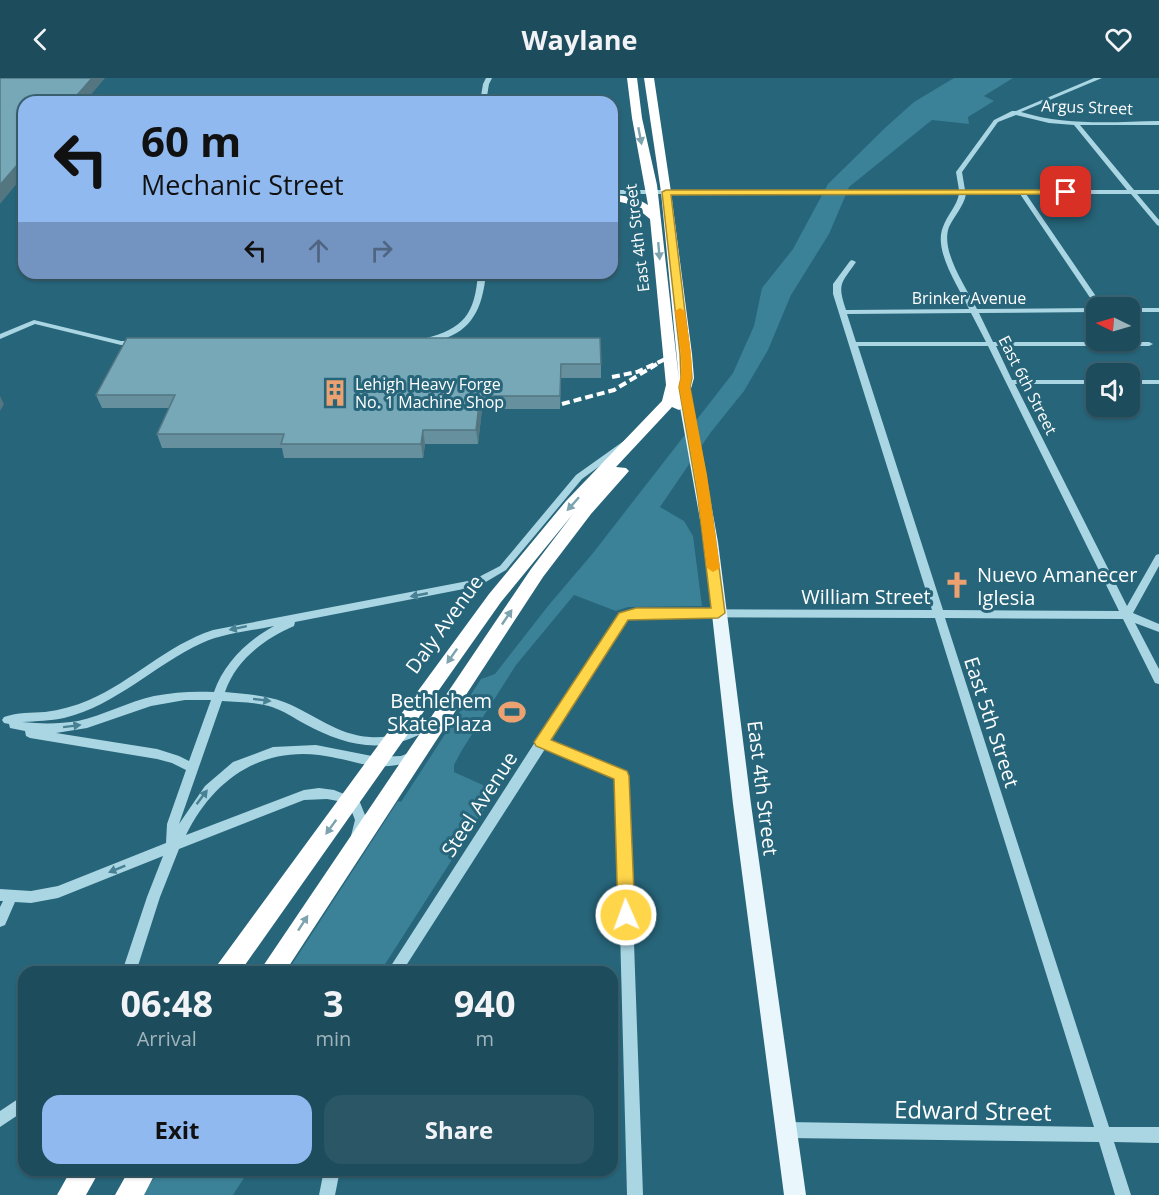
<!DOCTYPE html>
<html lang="en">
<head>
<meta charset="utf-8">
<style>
  body { margin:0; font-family:"Open Sans",sans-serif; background:#2a5665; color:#f1f3f6; height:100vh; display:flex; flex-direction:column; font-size:22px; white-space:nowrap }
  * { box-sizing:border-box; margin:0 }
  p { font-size:20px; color:#a0b4bb }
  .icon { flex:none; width:33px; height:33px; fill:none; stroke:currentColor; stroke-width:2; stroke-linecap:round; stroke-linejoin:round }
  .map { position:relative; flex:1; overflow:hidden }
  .drawer { position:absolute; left:18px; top:888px; width:600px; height:210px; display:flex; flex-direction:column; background:#1d4c5c; border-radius:18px; box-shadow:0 2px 4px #0004,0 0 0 2px #3b6372 }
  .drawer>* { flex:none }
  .hud { position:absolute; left:18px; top:18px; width:600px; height:183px; border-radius:18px; box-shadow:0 2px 4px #0004,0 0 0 2px #3b6372; background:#90b9f0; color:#111; overflow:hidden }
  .needle { width:39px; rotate:275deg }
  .buttons { position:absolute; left:1086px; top:219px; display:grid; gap:12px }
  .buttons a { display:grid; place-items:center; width:54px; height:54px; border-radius:12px; background:#1d4c5c; box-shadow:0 2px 4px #0004,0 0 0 2px #3b6372; font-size:30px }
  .pin { position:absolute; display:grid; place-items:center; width:51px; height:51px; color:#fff; margin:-26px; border-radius:12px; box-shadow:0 3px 9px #0006 }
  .me { position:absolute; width:66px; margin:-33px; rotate:358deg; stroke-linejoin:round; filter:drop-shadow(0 0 4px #0008) }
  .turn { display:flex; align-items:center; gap:21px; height:126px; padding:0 24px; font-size:27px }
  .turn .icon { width:78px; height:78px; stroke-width:2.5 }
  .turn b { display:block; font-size:42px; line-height:51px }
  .lanes { display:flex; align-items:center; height:57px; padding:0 24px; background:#0003; justify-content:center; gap:30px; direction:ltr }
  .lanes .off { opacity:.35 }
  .eta { display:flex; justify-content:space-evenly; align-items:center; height:102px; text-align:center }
  .eta b { font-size:36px; font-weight:700; line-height:42px }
  .button { display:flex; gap:12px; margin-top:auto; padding:12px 24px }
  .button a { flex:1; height:69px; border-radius:18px; background:#90b9f0; color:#111; font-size:24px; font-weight:700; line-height:69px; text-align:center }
  .button a+a { background:#2a5665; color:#f1f3f6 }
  header { display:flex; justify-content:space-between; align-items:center; height:78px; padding:0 24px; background:#1d4c5c; font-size:27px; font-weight:700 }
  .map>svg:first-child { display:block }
</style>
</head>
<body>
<header><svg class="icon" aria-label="back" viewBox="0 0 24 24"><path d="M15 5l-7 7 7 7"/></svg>Waylane<svg class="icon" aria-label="heart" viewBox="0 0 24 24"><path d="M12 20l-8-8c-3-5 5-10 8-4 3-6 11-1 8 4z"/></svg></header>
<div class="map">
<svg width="1159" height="1117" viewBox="0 0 1159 1117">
  <rect width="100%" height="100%" fill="#27657a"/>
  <path fill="#3b8197" d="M954,0H1013L984,18L994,23L968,39L969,46L932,42L849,109L829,156L791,217L768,272L744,313L711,354L660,429L684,443L693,458L702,528L628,529L616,533L574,517L516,587L462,672L454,687V694L496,713L380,894H287L398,723L401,724L481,601L495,596L548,528L593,475L733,295L754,248L762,210L793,171L828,106L886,49L914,24Z
    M159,1092H249L233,1117H143Z"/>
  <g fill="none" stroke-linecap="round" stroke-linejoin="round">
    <path fill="#aad6e3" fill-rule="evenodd" d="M486,0H492L489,6L486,24H480L483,6Z
      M1094,0H1102L1021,34C1066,48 1113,44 1159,43V47H1080L1134,112H1159V116H1137L1159,142V148L1157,147L1131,116H1026L1104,230H1097L1020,116H966C964,128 954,138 949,149C940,173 966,209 977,231L1096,230V234L979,235L993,264H1149L1153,266L1149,268H996L1012,302H1096V306H1015L1127,528L1156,477L1159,476V488L1133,535L1159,546V554L1135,545L1159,591V606L1155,605L1123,541L945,540L1109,1049H1159V1065L1114,1064L1131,1117H1115L1099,1064L787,1060L782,1057L779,1052L782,1047L787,1044L1094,1049L935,540L636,539L627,541L550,663L626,693L628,697L643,1117H627L616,700L545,671L402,894H387L537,661L620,535L636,531L932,532L833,216V206L850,183L852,182L856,184C841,206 837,205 846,232L969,231C959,209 933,173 943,149C947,137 957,128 959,116H612V112H959L956,94L994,42L1012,33H1016ZM1016,37L1049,45L1074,47L1127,112H965L962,94L998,44ZM971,235L986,264H856L847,236ZM858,268H988L1119,533L943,532Z
      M478,195H486C483,224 476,249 446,260C439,263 431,265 423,265V261C464,251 475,236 478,195Z
      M1130,230H1159V234H1130Z
      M34,242L121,263H138L142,265L138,267H121L35,246L0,261V256Z
      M1130,302H1159V306H1130Z
      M628,360L632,363L631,365L582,401L506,492L479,508L295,544L294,548C264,561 236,582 225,614C245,616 265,617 284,624C314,636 337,657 370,659C380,660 392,658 402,655C413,651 428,636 439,639L441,642C435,650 423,655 414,659C376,676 340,665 305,646C294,640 284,633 272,629C257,624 238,624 222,623L179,746L205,708L233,684L273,669L316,667L377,679L401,678L414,673L418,675L420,678L418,681C377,697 358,682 319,677C257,670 212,704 186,757L304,712L319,710L334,712L359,722L367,742L361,762L357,763L353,762L351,758L355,742L350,729L338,723L327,721L304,722L179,771L160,819L136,894H122L147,819L163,778L58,820L31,825L15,824L5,847L0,849V829L3,823H0V811L31,813L58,808L166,765L167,746L186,692L172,685L157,681L30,660L26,658L25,653L10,650L9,646L4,645L2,642L4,639C18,634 31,635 45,634C60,632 75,628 89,622C133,603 167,567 213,552L473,502L500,488L576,397ZM274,548C247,563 224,585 214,614C194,613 174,614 154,618C128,624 104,637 78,643C60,646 41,646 22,644C37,643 50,643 64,640C117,627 154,587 202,565C224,555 250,553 274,548ZM185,622H211L189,683L179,678L157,671L56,655L87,650L151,628Z
      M24,1017V1033L0,1049V1033Z
      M324,1092H340L335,1117H319Z"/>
    <path fill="#e9f6fc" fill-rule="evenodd" d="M682,304L690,309L718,464L751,726L806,1117H784L733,726L704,464L676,307Z"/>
    <path fill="#fff" fill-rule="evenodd" d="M627,0H637L642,40L657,107L679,302L661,114L644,0H654L671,114L692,276L694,300L686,328L679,332L672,329L616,389L626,390L629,393L591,436L543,499L285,894H259L531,491L573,436L501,524L240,894H214L218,886L489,516L566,423L662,323L666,307L650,141L633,127L612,122V116L636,120L648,127L632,40Z
      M71,1092H100L86,1117H57Z
      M129,1092H157L144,1117H115Z"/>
    <path stroke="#fff" stroke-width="4" stroke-dasharray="8 4" stroke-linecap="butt" d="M612,299L637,294L668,280
      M562,326L614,312L657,286"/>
  </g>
  <path fill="#66909e" d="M175,195H297L294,202H177Z
    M127,260L601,286V300H561L560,331H482L478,366H425L423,380H284L282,370H162L157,356L169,330H102L96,317Z"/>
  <path fill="#537681" d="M92,0H105L85,24H71Z
    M24,79V97L0,126V107Z
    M292,195H297L294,202Z
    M0,318L4,326L0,333Z
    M480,318L482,331L478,366L476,352Z
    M423,352L425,366L423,380L421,366Z"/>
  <path fill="#77a8b8" stroke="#537681" stroke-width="1.5" d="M0,0H92L71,24H24V79L0,107Z
    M127,260H600L601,286H561L560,318H480L476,352H423L421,366H281L284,356H157L175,317H96Z"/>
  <defs><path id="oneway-solid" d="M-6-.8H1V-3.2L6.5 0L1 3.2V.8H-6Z" transform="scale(1.5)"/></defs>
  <g fill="#7da3af">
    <use href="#oneway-solid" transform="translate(640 58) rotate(79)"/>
    <use href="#oneway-solid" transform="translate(659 173) rotate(85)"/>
    <use href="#oneway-solid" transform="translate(573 426) rotate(132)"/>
    <use href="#oneway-solid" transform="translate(507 539) rotate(-56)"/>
    <use href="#oneway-solid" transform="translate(452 578) rotate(125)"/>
    <use href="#oneway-solid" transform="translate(331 749) rotate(126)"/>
    <use href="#oneway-solid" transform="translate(303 845) rotate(-57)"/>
  </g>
  <g fill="#488194">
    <use href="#oneway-solid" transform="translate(419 517) rotate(169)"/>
    <use href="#oneway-solid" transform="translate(238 550) rotate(168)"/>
    <use href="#oneway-solid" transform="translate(262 622) rotate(7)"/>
    <use href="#oneway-solid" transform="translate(72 648) rotate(-7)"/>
    <use href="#oneway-solid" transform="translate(202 719) rotate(-53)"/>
    <use href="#oneway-solid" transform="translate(117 791) rotate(158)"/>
  </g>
  <path fill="#ffd54a" stroke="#a68a30" stroke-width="1.5" d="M1066,112L1070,114L1069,116L671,117L690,276L692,300L690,309L710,420L725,535L718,540L628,542L551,662L627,693L629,698L635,837L632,843L626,845L620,843L618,837L614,701L536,668L534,664L619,535L636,530H711L698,420L679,309L681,300L680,276L662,114L666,112Z"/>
  <path fill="#f59e0b" d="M680,230L685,233C688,258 695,285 690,309L707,397L720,490L713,494L707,490L695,397L679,309C685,285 678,258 675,233Z"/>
  <defs>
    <symbol id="building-bare" viewBox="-9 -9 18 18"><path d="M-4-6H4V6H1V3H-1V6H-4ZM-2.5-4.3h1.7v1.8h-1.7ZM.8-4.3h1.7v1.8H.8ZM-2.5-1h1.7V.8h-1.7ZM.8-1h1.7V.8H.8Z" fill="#eba170" stroke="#27657a" stroke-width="2.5" paint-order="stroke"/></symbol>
    <symbol id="church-bare" viewBox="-9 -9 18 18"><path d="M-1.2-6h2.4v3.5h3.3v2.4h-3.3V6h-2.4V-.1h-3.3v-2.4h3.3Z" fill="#eba170" stroke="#27657a" stroke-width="2.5" paint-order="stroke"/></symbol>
    <symbol id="stadium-bare" viewBox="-9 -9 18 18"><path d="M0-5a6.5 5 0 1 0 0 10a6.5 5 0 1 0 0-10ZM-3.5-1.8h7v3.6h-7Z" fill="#eba170" stroke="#27657a" stroke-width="2.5" paint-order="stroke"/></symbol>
  </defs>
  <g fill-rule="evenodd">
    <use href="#building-bare" x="316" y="296" width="38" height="38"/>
    <use href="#church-bare" x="938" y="488" width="38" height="38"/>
    <use href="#stadium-bare" x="493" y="615" width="38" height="38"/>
  </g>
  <g text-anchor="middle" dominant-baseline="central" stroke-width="6" stroke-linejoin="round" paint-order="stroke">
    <g font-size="16" fill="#fff" stroke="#27657a">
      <text transform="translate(1087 29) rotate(2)">Argus Street</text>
      <text transform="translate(637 160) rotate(-97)">East 4th Street</text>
      <text x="969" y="220">Brinker Avenue</text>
      <text transform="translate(1028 307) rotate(63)">East 6th Street</text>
    </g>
    <g font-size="16" fill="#fff" stroke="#27657a" text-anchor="start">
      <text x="355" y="306">Lehigh Heavy Forge<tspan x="355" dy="18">No. 1 Machine Shop</tspan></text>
    </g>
    <g font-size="20" fill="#fff" stroke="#27657a" text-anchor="start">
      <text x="977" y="496">Nuevo Amanecer<tspan x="977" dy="23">Iglesia</tspan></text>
      <text x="492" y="622" text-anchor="end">Bethlehem<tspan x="492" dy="23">Skate Plaza</tspan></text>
    </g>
    <g font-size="20" fill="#fff" stroke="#27657a">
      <text x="866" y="518">William Street</text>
      <text transform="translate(444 546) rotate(-54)">Daly Avenue</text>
      <text transform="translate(992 644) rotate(72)">East 5th Street</text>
      <text transform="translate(763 710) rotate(83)">East 4th Street</text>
      <text transform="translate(479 726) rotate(-57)">Steel Avenue</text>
    </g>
    <g font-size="24" fill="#fff" stroke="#27657a">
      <text transform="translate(973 1032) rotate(1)">Edward Street</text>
    </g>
  </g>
</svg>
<div class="buttons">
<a><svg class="needle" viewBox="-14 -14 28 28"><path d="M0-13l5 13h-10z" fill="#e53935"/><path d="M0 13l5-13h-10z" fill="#a0b4bb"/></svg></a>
<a><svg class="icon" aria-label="sound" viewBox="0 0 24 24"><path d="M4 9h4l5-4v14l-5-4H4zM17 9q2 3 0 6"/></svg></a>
</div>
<div class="pin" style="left:1066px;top:114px;background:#d93025"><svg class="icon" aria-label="arrive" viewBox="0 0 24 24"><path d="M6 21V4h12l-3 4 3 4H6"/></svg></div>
<svg class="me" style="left:626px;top:837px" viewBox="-20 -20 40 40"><circle r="17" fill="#ffd54a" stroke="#fff" stroke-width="3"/><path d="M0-11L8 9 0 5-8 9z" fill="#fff"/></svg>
<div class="hud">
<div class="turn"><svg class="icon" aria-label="left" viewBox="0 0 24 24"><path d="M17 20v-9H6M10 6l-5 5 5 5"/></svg><div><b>60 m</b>Mechanic Street</div></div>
<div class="lanes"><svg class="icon" aria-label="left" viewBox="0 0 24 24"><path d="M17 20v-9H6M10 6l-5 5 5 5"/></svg><svg class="icon off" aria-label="ahead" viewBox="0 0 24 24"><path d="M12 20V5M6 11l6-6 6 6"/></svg><svg class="icon off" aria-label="right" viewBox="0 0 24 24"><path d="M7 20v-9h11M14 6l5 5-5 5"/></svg></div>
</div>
<section class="drawer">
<div class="eta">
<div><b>06:48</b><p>Arrival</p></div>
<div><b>3</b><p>min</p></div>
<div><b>940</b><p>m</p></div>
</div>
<div class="button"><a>Exit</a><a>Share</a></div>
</section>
</div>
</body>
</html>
